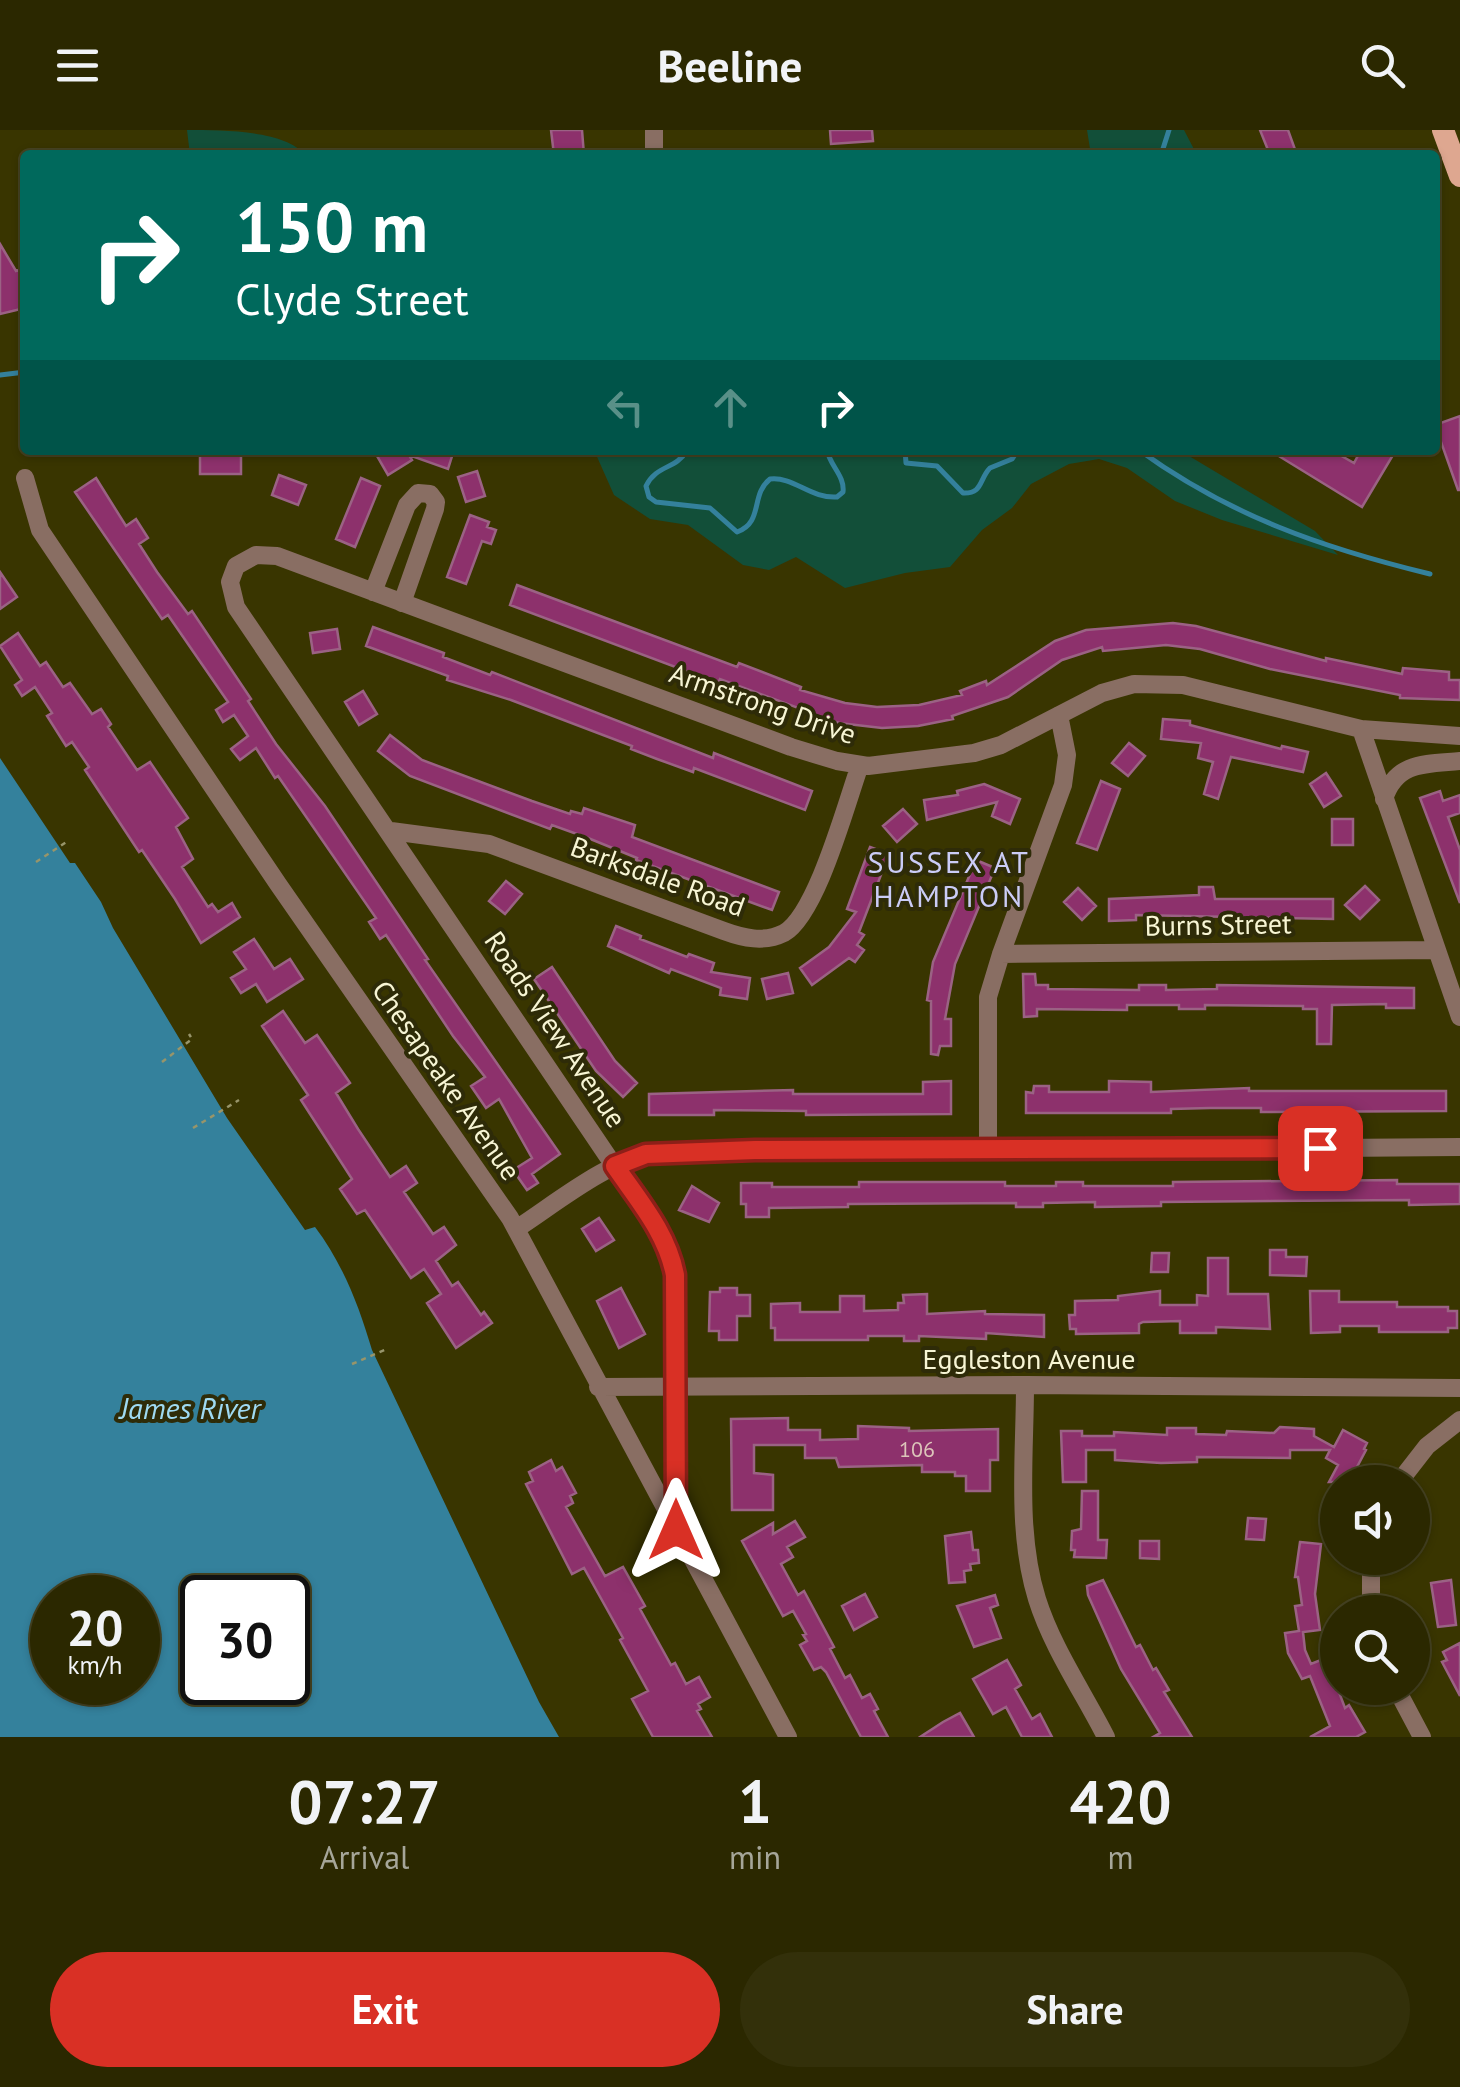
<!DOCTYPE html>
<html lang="en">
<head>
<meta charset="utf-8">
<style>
  body { margin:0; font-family:"PT Sans",sans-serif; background:#33300a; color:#f1f3f6; height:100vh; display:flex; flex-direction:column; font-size:38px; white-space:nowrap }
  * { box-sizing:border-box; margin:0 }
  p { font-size:32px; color:#a6a699 }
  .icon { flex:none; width:55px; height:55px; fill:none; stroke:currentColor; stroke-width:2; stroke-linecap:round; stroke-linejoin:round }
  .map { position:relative; height:1607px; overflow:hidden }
  .drawer { display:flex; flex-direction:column; background:#2b2800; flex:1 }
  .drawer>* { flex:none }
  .guide { position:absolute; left:20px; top:20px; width:1420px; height:305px; border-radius:10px; box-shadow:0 2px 8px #0004,0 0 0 2px #474422; background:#00695c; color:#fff; overflow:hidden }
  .buttons { position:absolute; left:1320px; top:1335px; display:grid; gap:20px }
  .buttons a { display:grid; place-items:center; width:110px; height:110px; border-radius:50%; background:#2b2800; box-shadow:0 2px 8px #0004,0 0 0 2px #474422; font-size:50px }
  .speed { position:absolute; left:30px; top:1445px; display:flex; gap:20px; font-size:50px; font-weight:700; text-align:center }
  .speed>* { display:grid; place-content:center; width:130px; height:130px; border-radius:50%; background:#2b2800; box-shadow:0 2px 8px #0004,0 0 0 2px #474422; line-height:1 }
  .speed small { font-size:25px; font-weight:400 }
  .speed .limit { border:5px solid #111; border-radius:15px; background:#fff; color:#111 }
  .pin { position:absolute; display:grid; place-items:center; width:85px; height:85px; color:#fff; margin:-42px; border-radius:20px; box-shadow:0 5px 15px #0006 }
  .me { position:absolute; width:110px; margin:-55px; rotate:0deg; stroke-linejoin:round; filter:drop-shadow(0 0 8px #0008) }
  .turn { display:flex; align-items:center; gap:35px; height:210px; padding:0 50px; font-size:45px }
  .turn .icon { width:130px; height:130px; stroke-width:2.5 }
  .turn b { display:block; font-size:70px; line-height:85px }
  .lanes { display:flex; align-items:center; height:95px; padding:0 50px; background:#0003; justify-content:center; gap:50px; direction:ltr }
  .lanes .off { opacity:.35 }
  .eta { display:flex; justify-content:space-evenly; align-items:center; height:170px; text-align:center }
  .eta b { font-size:60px; font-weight:700; line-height:70px }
  .action { display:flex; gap:20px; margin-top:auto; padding:20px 50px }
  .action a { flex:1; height:115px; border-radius:60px; background:#d93025; color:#fff; font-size:40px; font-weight:700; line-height:115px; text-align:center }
  .action a+a { background:#33300a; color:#f1f3f6 }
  header { display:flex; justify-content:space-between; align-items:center; height:130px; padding:0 50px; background:#2b2800; font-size:45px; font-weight:700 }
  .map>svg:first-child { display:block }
</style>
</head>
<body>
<header><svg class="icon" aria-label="menu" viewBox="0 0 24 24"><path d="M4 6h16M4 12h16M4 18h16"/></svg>Beeline<svg class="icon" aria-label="search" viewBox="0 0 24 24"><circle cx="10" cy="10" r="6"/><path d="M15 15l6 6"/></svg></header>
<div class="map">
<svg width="1460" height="1607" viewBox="0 0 1460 1607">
  <rect width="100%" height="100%" fill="#393500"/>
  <path fill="#124f39" d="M187,0C223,0 285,0 305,25H190Z
    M1087,0H1184L1197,25H1091Z
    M594,320H1179L1315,401L1338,425L1222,390L1175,371L1127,338L1099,329L1069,334L1031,354L1012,378L982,400L950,437L905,443L845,458L796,427L769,440L743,435L688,395L650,389L614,365Z"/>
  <path fill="#34819c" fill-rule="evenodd" d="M0,628L70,733H75L101,772L113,798L227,988L305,1100L315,1097C343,1134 359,1176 372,1220L539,1572L559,1607H0ZM52,1468H138V1552H52ZM202,1468H288V1552H202Z"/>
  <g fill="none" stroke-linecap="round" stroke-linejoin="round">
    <path stroke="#34819c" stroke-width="5" d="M1161,25L1169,0
      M0,245L25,242
      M687,320C676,340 657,334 646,356L649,367L656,372L710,378L737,402C764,392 750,365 770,349C793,346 811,369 837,367L843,362C845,346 830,336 827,320
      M905,320L906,333L937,336L963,363C983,364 979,349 990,338L1012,329L1018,320
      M1139,320C1230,386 1323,418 1430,444"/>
  </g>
  <path fill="#8d316c" stroke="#9b6284" stroke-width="2.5" d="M551,0H582L584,25H554Z
    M830,0H872L873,11L831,14Z
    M1260,0H1288L1297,25H1270Z
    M0,114L16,141L19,140L25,170V178L0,184Z
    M1460,286V360H1458L1435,295Z
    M387,320H454L448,339L409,325L412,330L388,345L377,326Z
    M1269,320H1331L1354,333L1361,320H1396L1362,377Z
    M200,323L241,324V344H200Z
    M477,341L485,366L466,372L458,347Z
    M279,345L306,355L298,375L272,365Z
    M96,348L126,396L136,389L148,408L139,414L157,442L188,484L192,481L251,569L248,571L276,614L325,676L428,829L425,830L560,1024L532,1044L538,1053L527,1060L513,1040L532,1028L499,969L486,978L471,956L485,947L453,906L386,805L380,809L369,792L376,788L278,646L275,648L256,618L240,630L231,619L248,606L234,585L223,592L216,580L228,572L168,485L162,489L75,362Z
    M361,348L380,356L355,417L336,409Z
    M470,385L489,392L487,397L496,400L491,414L482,411L466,454L447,447Z
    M0,442L17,467L0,479Z
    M517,455L737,537L739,533L801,557L800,560L845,573L877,577L919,575L962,565L960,561L986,551L987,555L1055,511L1086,500L1173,493L1196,496L1326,531V528L1402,544L1403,538L1449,542V550H1460V570L1400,568V565L1270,539L1200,519L1166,515L1103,521L1102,517L1062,530L1008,567L952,586L953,589L918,596L882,598L839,593L804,582V580L720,549L718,553L510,475Z
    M373,497L444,523L443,527L490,545L492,542L713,628L714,623L812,661L805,680L694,638L693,642L657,629L631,619L632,616L511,570L447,550L448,546L366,516Z
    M337,499L340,519L313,523L310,503Z
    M18,503L40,536L46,532L63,557L70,553L92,584L101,579L111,594L108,597L137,640L150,632L188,688L176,697L193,729L182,737L208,777L212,774L218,782L232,773L240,787L201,813L175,769L142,720L139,722L85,640L89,637L72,612L66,616L47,586L52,583L35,557L22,566L15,555L22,550L0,516Z
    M363,561L377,584L359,595L345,572Z
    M1163,589L1190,591V595L1281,619L1282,616L1308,622L1303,642L1231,627L1218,669L1204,664L1213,632L1198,628L1201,613L1161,609Z
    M390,605L422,630L532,671L570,684L571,681L582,684L584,678L635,695L632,707L779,762L772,780L636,730L637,728L588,708L552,695L550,699L410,646L378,621Z
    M1129,613L1145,626L1128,646L1112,633Z
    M1326,643L1341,666L1324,677L1310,654Z
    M1101,651L1120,659L1097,720L1077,713Z
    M984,654L1020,669L1010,694L992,686L997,672L927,690L924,670L958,665L957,661Z
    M1440,661L1443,671L1460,665V683L1448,687L1460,720V773L1420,668Z
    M903,679L917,694L897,712L883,696Z
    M1332,689H1353V715H1332Z
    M870,717L889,724L859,802L864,805L857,815L864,820L855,832L849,828L812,855L800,838L829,817L856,782L847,779Z
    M976,730L995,738L955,834L945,889H951V916H940L938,925L931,924V871L927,870L933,832Z
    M506,751L522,764L505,784L489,771Z
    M1365,756L1379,770L1360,789L1345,775Z
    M1199,757H1213L1215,769H1333V789L1136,785V790L1109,791V769L1199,765Z
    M1078,758L1096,776L1082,790L1064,772Z
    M616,796L641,806L640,809L687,827L689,824L714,833L711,842L750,848L747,869L720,865L721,858L671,839L669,843L608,816Z
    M254,809L274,839L290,829L303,849L267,872L256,854L241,863L231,848L246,839L234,822Z
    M552,837L615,931L637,953L623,967L596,941L534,849Z
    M788,843L793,863L767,869L762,849Z
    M1023,844H1035L1036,855H1048V859L1139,860V855H1166V860L1217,859V855L1414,858V878H1386V874L1332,875L1331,914H1317V879H1303V876L1205,875V879H1179V875H1127V880L1037,879V886L1024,887Z
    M283,881L305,913L317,905L350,953L336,963L358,999L390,1047L406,1036L417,1053L404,1062L433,1104L444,1097L456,1115L436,1131L452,1156L458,1152L481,1185L484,1182L492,1193L456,1218L427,1173L441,1164L424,1139L411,1148L365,1080L357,1084L340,1059L352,1049L301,970L308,965L262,896Z
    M951,951V984L806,985V981L714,980V985H649V964L793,960V964H923V952Z
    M1109,951L1151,952V962L1249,958V961H1446V981L1261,982V978H1210L1171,979V983H1026V962L1033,963L1034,956H1049V962H1109Z
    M1397,1050V1054H1460V1074L1409,1075V1070L1161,1072V1076L1095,1077V1072L1043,1073V1077H1016V1073L848,1074V1077L769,1078V1087H746V1074H741V1053H772V1057H859V1052H1005V1056H1056V1052H1083V1056H1173V1052Z
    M692,1056L719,1073L709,1092L679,1080Z
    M599,1088L614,1110L596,1121L582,1099Z
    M1270,1120H1286V1127H1307L1306,1146L1270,1145Z
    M1152,1123H1169L1168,1142H1151Z
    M1208,1128H1228V1164H1268L1270,1199L1216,1197V1203H1180V1191L1143,1192L1139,1194V1203L1076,1204V1199H1070L1069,1185H1075V1171L1118,1170V1166L1160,1161V1175H1197V1165L1208,1166Z
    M621,1158L645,1204L619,1218L597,1171Z
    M720,1158H737V1165H750V1186H737V1210H719V1201H709L710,1162H720Z
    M1310,1161H1339V1172H1397V1177H1448V1181H1457V1198H1448V1202H1379V1196H1340V1202L1311,1203Z
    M927,1164V1184L985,1181V1184L1044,1185V1207L986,1203V1209L919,1206V1211H904V1206H868V1210H775V1198H771V1174L800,1173V1182H840V1166H864V1181L898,1180V1173H904L903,1165Z
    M788,1288V1300H820V1310L858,1309V1296L909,1298V1301L998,1299V1330H990V1361H966V1346H955V1342H922V1335L839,1337L836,1328H805V1315H754V1343L773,1345V1380H732L731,1289Z
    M1280,1297L1314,1299V1306L1334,1317L1343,1300L1367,1313L1364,1319L1366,1320L1349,1352H1329L1338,1335L1326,1328L1330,1320H1290V1328L1197,1327V1332L1161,1333L1115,1330V1320H1086V1352H1063L1061,1301H1082V1306H1114V1302L1167,1305V1298H1196V1304L1226,1305L1227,1301L1274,1303Z
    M551,1330L556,1341L562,1337L576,1363L570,1366L573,1373L566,1377L605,1446L623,1437L645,1476L640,1479L671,1535L675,1533L686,1554L699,1547L710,1567L698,1574L701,1579L697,1581L712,1607H653L632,1569L648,1561L620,1510L623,1508L584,1438L572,1444L526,1354L533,1351L529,1342Z
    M1082,1361H1098V1410H1107L1106,1428L1074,1427L1075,1420H1071L1072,1401L1081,1399Z
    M1248,1388L1266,1389L1264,1410L1246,1409Z
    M795,1391L805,1407L787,1417L793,1427L781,1434L798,1465L804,1461L834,1517L830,1519L845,1548L850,1545L862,1568L870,1564L878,1579L874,1581L888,1607H861L826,1542L821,1537L814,1540L800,1515L807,1511L803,1505L806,1504L793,1481L783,1486L742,1411L773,1393V1404Z
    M971,1402L973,1420H978L979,1433L970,1434L971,1440L964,1441L965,1452L949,1453L945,1406Z
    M1140,1411H1159V1429L1140,1428Z
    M1300,1412L1321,1414L1315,1464L1320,1500L1303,1502L1305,1520L1311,1534L1326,1528L1345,1578L1349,1575L1365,1602L1356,1607H1310L1330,1596L1310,1546L1302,1549L1288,1523L1285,1503L1299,1501L1295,1476L1302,1475L1298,1447H1295Z
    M1103,1450L1136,1517L1140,1515L1153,1540L1156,1538L1169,1560L1164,1562L1192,1607H1153L1160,1603L1121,1539L1088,1465L1087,1456Z
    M1451,1450L1456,1495L1438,1497L1431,1453Z
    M865,1464L877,1487L854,1500L842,1476Z
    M995,1465L998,1475L990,1478L1001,1508L974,1517L957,1476Z
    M1460,1513V1566L1442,1532L1447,1530L1443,1522Z
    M1007,1530L1021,1555L1015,1559L1032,1589L1040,1584L1052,1607H1022L1006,1577L993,1584L973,1549Z
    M960,1583L974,1607H920L943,1592Z"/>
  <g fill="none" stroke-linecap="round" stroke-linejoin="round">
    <path stroke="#98956a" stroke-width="2.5" stroke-dasharray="5 5" stroke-linecap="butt" d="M36,732L68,711
      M162,932L192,909L189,904
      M193,998L239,970
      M352,1234L387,1219"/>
    <path stroke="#896e63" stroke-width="18" d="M654,0V25
      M25,348L40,400L278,754L510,1088L788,1607
      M373,462L407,375L418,363L430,364L436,372L435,379L402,473
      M1361,599L1460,887
      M1384,669C1396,631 1426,634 1460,631
      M391,701L489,714L724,801C743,808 764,813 784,803C817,784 846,674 860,635
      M1001,824L1435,820
      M988,1019V867L1001,824L1063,655L1067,625L1059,585
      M516,1099C555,1074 610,1028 656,1023L1460,1017
      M1025,1255C1025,1324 1016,1402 1037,1469C1052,1517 1083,1562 1106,1607
      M598,1257L1025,1255L1460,1258
      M1399,1352L1427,1316L1460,1290
      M675,1400V1145L667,1114L236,477L230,452L236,436L256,425L277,426L791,617L837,631L868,636L974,623L1001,615L1102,563L1134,554L1183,555L1361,599L1460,606
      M1371,1428V1482
      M1396,1558L1422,1607"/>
    <path stroke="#dea790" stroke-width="22" d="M1443,0L1460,46"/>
  </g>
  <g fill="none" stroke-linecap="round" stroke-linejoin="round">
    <defs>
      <path id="route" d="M676,1400L675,1145C667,1103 639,1071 615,1036L646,1024L755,1020L1320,1018"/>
    </defs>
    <use href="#route" stroke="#8d1f18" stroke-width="25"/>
    <use href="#route" stroke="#d93025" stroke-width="18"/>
  </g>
  <g text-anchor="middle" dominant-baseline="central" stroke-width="8" stroke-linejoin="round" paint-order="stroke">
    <g font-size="22" fill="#dcc4ba">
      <text x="917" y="1319">106</text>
    </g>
    <g font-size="28" fill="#f7f5d4" stroke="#2e2b08">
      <text transform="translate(763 573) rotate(19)">Armstrong Drive</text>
      <text transform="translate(658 746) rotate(20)">Barksdale Road</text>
      <text transform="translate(1218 794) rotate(-1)">Burns Street</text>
      <text transform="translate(556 899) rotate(56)">Roads View Avenue</text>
      <text transform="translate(447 950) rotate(55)">Chesapeake Avenue</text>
      <text x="1029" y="1228">Eggleston Avenue</text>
    </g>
    <g font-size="30" letter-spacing="2.5" fill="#cbccf7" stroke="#2e2b08">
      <text x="949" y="731">SUSSEX AT<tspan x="949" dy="34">HAMPTON</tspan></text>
    </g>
    <g font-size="30" font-style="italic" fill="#9fdaf2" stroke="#2e2b08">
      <text x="190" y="1277">James River</text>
    </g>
  </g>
</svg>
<div class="buttons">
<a><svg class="icon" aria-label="sound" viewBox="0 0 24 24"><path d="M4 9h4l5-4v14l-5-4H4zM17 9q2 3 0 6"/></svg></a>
<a><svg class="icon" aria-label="search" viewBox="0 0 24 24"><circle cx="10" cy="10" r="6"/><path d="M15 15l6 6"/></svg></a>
</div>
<div class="speed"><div>20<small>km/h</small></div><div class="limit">30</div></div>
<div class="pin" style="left:1320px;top:1018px;background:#d93025"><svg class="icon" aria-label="arrive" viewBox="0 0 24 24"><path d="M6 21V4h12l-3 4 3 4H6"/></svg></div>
<svg class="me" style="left:676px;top:1400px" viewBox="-20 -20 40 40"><path d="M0-17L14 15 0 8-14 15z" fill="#d93025" stroke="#fff" stroke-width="4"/></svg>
<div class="guide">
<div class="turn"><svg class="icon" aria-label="right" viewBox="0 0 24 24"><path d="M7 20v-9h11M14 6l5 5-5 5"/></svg><div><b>150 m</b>Clyde Street</div></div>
<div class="lanes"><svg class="icon off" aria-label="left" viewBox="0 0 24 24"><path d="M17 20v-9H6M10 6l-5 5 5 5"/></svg><svg class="icon off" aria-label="ahead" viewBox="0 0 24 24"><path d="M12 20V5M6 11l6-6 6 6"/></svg><svg class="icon" aria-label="right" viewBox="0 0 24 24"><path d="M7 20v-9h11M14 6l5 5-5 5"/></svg></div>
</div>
</div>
<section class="drawer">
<div class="eta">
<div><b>07:27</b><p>Arrival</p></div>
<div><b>1</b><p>min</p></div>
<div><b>420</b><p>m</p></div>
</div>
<div class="action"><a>Exit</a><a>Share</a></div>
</section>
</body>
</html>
